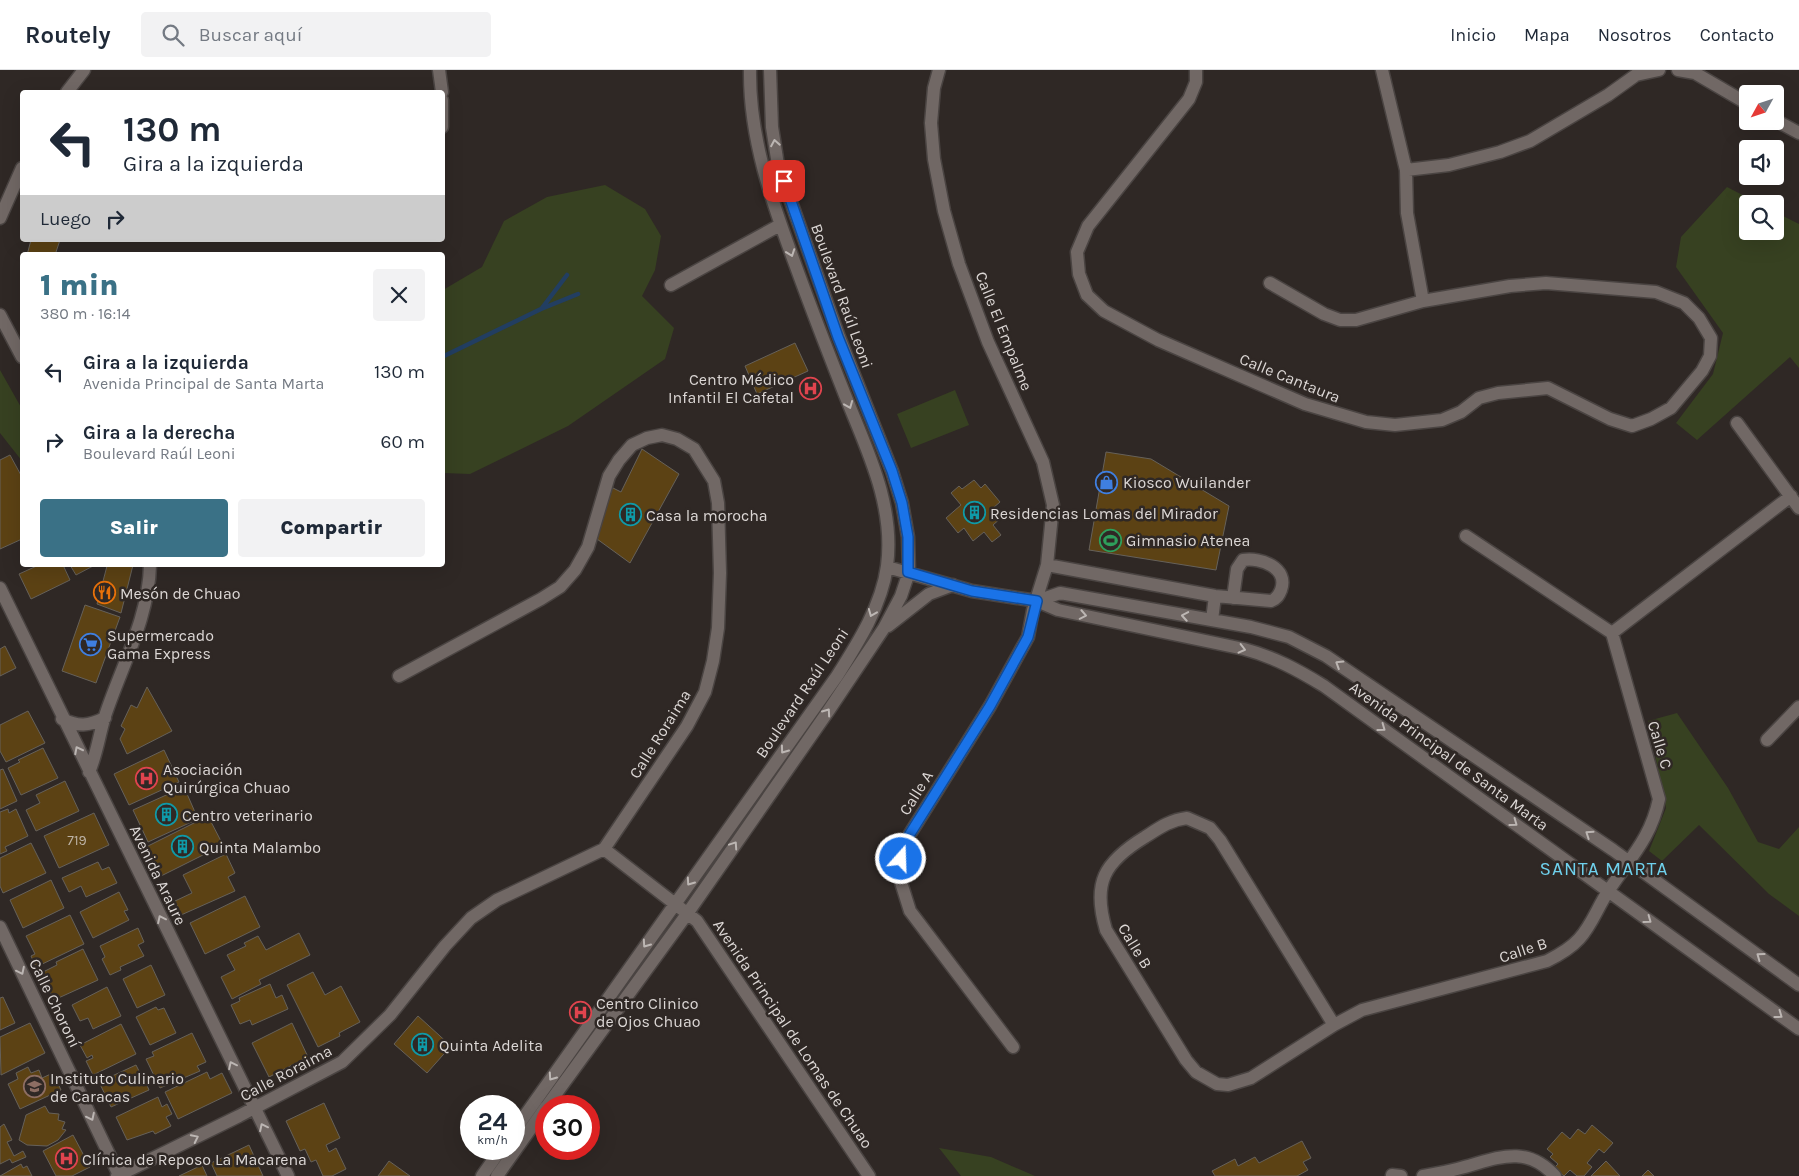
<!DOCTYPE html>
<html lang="es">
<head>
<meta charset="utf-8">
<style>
  body { margin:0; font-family:Karla,sans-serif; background:#f2f2f3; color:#1f2937; height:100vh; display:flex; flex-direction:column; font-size:19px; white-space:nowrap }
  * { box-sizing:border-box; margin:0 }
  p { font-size:16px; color:#747a83 }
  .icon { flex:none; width:28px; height:28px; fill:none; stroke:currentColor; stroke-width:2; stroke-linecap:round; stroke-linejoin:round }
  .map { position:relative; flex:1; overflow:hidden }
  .details { position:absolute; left:20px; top:182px; width:425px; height:315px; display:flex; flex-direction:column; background:#fff; border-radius:5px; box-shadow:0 5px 20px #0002 }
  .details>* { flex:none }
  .banner { position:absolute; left:20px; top:20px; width:425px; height:152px; border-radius:5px; box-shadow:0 5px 20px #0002; background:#fff; color:#1f2937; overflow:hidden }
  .needle { width:32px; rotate:230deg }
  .fabs { position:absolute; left:1739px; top:15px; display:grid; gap:10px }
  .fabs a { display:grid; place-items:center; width:45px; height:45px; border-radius:5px; background:#fff; box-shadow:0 5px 20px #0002; font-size:25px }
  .speed { position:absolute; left:460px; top:1025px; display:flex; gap:10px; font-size:25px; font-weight:700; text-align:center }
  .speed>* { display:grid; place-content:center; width:65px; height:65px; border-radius:50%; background:#fff; box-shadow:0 5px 20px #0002; line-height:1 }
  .speed small { font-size:12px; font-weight:400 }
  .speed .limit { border:8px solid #d22; background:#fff; color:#111 }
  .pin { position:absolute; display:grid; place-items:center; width:42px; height:42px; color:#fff; margin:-21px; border-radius:10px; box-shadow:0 2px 8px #0006 }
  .me { position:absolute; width:55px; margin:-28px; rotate:20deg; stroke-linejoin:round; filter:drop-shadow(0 0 4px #0008) }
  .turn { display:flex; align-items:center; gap:18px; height:105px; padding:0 20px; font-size:22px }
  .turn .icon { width:65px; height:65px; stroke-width:2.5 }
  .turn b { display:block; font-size:35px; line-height:42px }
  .then { display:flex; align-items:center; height:48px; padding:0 20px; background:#0003; gap:10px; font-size:19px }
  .round { display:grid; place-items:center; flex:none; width:52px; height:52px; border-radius:5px; background:#f2f2f3 }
  .headline { display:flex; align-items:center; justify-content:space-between; height:85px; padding:0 20px }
  h1 { font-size:30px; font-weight:800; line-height:38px; color:#3a7186 }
  .cta { display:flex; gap:10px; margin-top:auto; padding:10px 20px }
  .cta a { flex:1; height:58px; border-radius:5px; background:#3a7186; color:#fff; font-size:20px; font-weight:800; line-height:58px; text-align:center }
  .cta a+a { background:#f2f2f3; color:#1f2937 }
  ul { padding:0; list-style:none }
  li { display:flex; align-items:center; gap:15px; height:70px; padding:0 20px }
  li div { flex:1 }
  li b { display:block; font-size:19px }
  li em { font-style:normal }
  header { display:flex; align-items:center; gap:30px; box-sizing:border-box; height:70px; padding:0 25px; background:#fff; border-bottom:1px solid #e0e1e3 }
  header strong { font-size:24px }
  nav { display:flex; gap:28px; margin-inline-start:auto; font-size:18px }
  .search { width:350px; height:45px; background:#f2f2f3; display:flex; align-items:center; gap:12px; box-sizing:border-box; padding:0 18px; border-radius:5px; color:#747a83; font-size:19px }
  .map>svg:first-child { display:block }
</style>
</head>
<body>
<header>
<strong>Routely</strong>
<div class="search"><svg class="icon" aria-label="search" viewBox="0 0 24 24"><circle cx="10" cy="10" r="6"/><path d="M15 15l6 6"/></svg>Buscar aquí</div>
<nav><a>Inicio</a><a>Mapa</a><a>Nosotros</a><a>Contacto</a></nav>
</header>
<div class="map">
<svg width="1799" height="1106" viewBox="0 0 1799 1106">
  <rect width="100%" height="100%" fill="#2f2825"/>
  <path fill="#374121" d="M605,115L645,139L661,166L655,200L642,226L674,258L665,289L568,356L470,404L443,403V220L482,197L504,151L547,127Z
    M1727,117L1760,134H1748V161H1775V142L1799,154V298L1790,287L1697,370L1676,353L1713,304L1723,263L1676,197L1681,167Z
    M0,300L22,339V391L0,363Z
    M955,320L969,355L911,378L897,344Z
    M1677,643L1728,718L1758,772L1779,779L1799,757V846L1769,824L1699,755L1662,791L1649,781L1666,738L1648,651Z
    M939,1078L991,1087L1035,1106H961Z"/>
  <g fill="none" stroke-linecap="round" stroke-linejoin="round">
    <path stroke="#223e61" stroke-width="4.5" d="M542,238L567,205
      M442,287L541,239L578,224"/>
  </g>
  <path fill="#5c4214" stroke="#66615a" d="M31,170H60L55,185H27Z
    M795,273L808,301L757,324L745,296Z
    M642,379L679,404L630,493L597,469L611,417L621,422Z
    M1106,382L1151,389L1229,436L1216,500L1089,480Z
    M10,385L22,407V469L0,479V390Z
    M974,410L981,418L985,414L1000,432L993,438L1001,448L993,455L1001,465L992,472L984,462L973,471L964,458L958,463L946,448L961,435L951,423L959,416L962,419Z
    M39,495H63L70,510L31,529L19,504Z
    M70,495H95L76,505Z
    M111,495H133L121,543L97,534L107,496Z
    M85,535L120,547L96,613L62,601Z
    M5,576L16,598L0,606V579Z
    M147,617L172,661L127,684L120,669L125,659L121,656L131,635L137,638Z
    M28,641L45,673L6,692L0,681V655Z
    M43,678L58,708L21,725L8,698L20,692L18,690Z
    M164,680L179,712L129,735L114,704Z
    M3,699L17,731L0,739V700Z
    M65,711L79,741L36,761L26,740L40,733L36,725Z
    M184,717L198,749L148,772L133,740Z
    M8,739L9,743L16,739L28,766L5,777L7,781L0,784V742Z
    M94,743L109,775L59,798L44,766Z
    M208,746L223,775L157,808L142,779Z
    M31,773L46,803L3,823L0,816V788Z
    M226,784L235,803L228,807L235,821L181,845L175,831L192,823L183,805Z
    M98,792L102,800L109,797L117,813L86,827L81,816L69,822L62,808Z
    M51,810L64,838L23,858L10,830Z
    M119,822L128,840L124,841L129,850L93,868L80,842Z
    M245,826L260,857L205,884L190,853Z
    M70,845L84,874L36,897L31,886L35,884L26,866Z
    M138,858L144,872L138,875L144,886L120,897L121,900L110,905L102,889L105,887L100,876Z
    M299,863L310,885L259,910L261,914L232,929L221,907L235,900L227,885L246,876L244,873L258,866L266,880Z
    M83,879L98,910L54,930L41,903L57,895L56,892Z
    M151,895L165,925L137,938L123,909Z
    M313,902L325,925L341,916L360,952L339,963L340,966L318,977L287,915Z
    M270,914L276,928L282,925L288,939L252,955L250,950L240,954L231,935L240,931L239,928Z
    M107,917L121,946L93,959L88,948L80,951L72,935Z
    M3,927L15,953L0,960V928Z
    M156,937L158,940L164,938L176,963L150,975L136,947Z
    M418,946L451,976L427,1003L394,974Z
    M30,953L45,983L1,1005L0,967Z
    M292,953L308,987L269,1007L252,973Z
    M121,954L136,984L93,1005L86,991L93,988L92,985L87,988L80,975Z
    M192,963L206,992L197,996L200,1001L160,1018L146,989L154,986L152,982Z
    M136,995L143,1009L147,1007L149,1012L146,1013L149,1020L111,1037L99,1012Z
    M28,997L31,1003L39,1000L42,1008L53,1003L61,1020L20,1039L8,1014L18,1009L16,1003Z
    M207,1002L210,1009L222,1003L232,1023L178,1049L165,1022Z
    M158,1027L162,1037L167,1034L172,1044L166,1047L171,1056L155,1064L153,1061L127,1070L116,1047Z
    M324,1033L340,1068L326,1075L329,1082L336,1078L346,1099L332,1106H323L316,1090L311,1092L305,1079L300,1081L286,1051Z
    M45,1036L49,1043L59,1044L58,1050L65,1052L62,1059L66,1060L58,1070L47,1076L27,1075L19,1070L26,1045Z
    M4,1054L12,1070L7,1072L14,1086L23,1081L26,1087L12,1093L10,1089L0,1094V1057Z
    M1592,1055L1613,1073L1604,1083L1599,1079L1587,1093L1592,1097L1584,1106H1577L1570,1100L1564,1106L1554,1098L1558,1094L1550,1087L1553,1084L1547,1079L1562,1062L1570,1069L1578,1059L1585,1064Z
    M73,1065L90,1097L72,1106H56L43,1081Z
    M1302,1071L1311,1088L1303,1092L1308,1100L1297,1106H1215L1212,1101L1235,1089L1238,1096L1255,1087L1259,1093Z
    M249,1075L263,1106H217L211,1093Z
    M389,1091L410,1106H378Z
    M1606,1091L1620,1106H1591Z
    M21,1094L23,1098L27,1096L32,1106H0Z
    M202,1095L207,1106H179Z
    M1648,1100L1654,1106H1642Z"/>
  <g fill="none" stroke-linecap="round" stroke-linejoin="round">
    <defs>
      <path id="minor" d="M439,0L442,22
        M939,0L934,18L931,53L934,89L944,141L959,194L988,272L1043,392L1053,435L1047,495L1033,540L1028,567L990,636L908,767L901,789L899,806L910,841L1013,977
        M1196,0V12L1189,29L1088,156L1077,182L1079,204L1087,225L1104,241L1158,270L1305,334L1366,352L1395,355L1442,350L1461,342L1479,328L1498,323L1548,318L1610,349L1632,356L1651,349L1671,338L1702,301L1710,286L1711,268L1699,248L1684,233L1656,222L1546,213L1510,216L1423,231L1356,250H1340L1324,244L1270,213
        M1382,0L1406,100L1449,95L1500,82L1530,71L1608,25L1636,5L1659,0
        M1678,0L1695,3L1748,34
        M67,22L84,0
        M442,30V57
        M1775,50L1799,63
        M1406,100L1407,143L1423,231
        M0,148L22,98
        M671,215L780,155
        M0,245L22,287
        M1737,353L1799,438
        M1466,466L1612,563
        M1047,495L1215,526L1271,531C1277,529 1279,525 1281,520C1289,498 1261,487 1243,490L1237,499L1233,528
        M887,497L972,521L1037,531L1058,540L1244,579C1274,587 1298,600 1324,616L1799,959
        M0,518L288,1106
        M1037,531L1060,523L1251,557L1289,567L1326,586L1613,780L1799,915
        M1212,550L1215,526
        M888,556L929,524L953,515
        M62,649C79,657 88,656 105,648
        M1767,670L1799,637
        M89,702C97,684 99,665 105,646C121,597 149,548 150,495
        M1187,748L1210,758L1220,770L1334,955L1251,1008L1228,1015L1217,1014L1196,1002L1186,990L1106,860C1092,813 1104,792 1145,767C1159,758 1170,750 1187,748Z
        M604,779L697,851L869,1106
        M0,857L119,1105
        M1334,955L1362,940L1547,891C1559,885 1570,879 1579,869C1592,855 1598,836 1609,820C1630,788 1651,768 1659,729L1612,563L1791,426
        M547,1036L687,844L829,640L884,558L901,526L909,502L908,467L902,433L892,401L839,267L778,95L772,57L770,0
        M514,1061L837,606C858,573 882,535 887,496C895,435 867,380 845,325C828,282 811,238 795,194C772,132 749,68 750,0
        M1392,1105L1401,1106
        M117,1106L239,1046L342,992L390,945L445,876L471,848L497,830L604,779L687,656L705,622L713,591L718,558L720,503L718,433L714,411L694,379L677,369L662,365L647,368L632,375L619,390L609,406L588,477L575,500L560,517L541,529L399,606
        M482,1106L501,1079
        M497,1106L546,1037
        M1423,1106C1434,1104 1446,1102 1457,1099C1494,1090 1524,1072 1555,1106"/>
    </defs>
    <use href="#minor" stroke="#4a4442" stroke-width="15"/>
    <use href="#minor" stroke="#716865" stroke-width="12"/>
  </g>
  <defs><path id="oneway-chevron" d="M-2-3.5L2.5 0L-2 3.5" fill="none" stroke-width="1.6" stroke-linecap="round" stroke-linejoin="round" transform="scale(1.25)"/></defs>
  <g stroke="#bcb6b3">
    <use href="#oneway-chevron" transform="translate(775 73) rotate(-100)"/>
    <use href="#oneway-chevron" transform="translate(791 183) rotate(70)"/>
    <use href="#oneway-chevron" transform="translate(849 335) rotate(68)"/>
    <use href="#oneway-chevron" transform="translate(872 543) rotate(112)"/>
    <use href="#oneway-chevron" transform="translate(1083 545) rotate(11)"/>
    <use href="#oneway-chevron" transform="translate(1185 546) rotate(-170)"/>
    <use href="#oneway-chevron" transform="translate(1242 579) rotate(14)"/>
    <use href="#oneway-chevron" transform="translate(1339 594) rotate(-148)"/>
    <use href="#oneway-chevron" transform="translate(827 642) rotate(-55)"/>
    <use href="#oneway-chevron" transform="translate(1382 658) rotate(36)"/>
    <use href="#oneway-chevron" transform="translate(78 680) rotate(-117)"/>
    <use href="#oneway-chevron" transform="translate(784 680) rotate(126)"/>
    <use href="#oneway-chevron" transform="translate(1514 753) rotate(36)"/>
    <use href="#oneway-chevron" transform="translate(1589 764) rotate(-146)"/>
    <use href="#oneway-chevron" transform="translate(734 775) rotate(-56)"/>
    <use href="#oneway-chevron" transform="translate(690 812) rotate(125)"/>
    <use href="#oneway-chevron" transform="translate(161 849) rotate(-116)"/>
    <use href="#oneway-chevron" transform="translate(1648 850) rotate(36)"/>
    <use href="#oneway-chevron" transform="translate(646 874) rotate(125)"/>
    <use href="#oneway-chevron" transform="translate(1760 886) rotate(-144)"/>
    <use href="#oneway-chevron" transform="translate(21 901) rotate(64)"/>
    <use href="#oneway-chevron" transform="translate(1779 945) rotate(36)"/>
    <use href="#oneway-chevron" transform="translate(232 995) rotate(-116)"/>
    <use href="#oneway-chevron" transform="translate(552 1007) rotate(125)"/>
    <use href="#oneway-chevron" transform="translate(91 1047) rotate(64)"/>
    <use href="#oneway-chevron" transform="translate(263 1057) rotate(-116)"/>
    <use href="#oneway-chevron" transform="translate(195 1068) rotate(-26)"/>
  </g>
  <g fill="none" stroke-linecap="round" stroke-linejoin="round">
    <defs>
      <path id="route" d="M784,111L838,267L892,401L902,433L908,467V502L972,521L1037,531L1028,567L990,636L908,767L901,789"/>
    </defs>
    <use href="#route" stroke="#114b97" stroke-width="12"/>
    <use href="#route" stroke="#1a73e8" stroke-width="9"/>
  </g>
  <defs>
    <symbol id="hospital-ring" viewBox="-11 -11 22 22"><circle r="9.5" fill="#2f2825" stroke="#e0444e" stroke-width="1.5"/><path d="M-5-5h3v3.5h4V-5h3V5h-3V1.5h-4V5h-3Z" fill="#e0444e"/></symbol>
    <symbol id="shop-ring" viewBox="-11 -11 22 22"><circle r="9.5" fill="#2f2825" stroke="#3f7fe0" stroke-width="1.5"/><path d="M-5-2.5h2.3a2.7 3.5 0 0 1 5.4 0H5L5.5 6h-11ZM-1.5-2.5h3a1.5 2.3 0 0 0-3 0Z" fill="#3f7fe0"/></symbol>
    <symbol id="building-ring" viewBox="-11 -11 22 22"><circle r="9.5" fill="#2f2825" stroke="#0f9aa8" stroke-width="1.5"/><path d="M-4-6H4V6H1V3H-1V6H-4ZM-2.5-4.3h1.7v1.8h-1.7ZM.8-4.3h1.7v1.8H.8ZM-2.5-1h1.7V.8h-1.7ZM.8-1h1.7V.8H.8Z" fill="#0f9aa8"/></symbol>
    <symbol id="stadium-ring" viewBox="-11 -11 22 22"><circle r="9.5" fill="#2f2825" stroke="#2e9e5b" stroke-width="1.5"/><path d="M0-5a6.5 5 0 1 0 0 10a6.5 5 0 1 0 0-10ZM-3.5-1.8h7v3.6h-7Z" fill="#2e9e5b"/></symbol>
    <symbol id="restaurant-ring" viewBox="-11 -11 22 22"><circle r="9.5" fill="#2f2825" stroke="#e8710a" stroke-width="1.5"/><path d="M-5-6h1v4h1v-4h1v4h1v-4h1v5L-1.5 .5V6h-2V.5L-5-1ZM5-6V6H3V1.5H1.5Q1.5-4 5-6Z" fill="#e8710a"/></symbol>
    <symbol id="supermarket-ring" viewBox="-11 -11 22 22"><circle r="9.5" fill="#2f2825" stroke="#3f7fe0" stroke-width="1.5"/><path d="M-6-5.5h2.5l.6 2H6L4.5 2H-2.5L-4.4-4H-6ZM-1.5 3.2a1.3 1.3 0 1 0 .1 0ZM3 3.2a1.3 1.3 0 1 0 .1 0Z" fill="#3f7fe0"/></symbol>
    <symbol id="university-ring" viewBox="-11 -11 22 22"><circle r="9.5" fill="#2f2825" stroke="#8d6e63" stroke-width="1.5"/><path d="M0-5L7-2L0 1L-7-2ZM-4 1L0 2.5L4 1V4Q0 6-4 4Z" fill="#8d6e63"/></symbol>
  </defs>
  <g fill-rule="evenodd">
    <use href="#hospital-ring" x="798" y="306" width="25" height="25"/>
    <use href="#shop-ring" x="1094" y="400" width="25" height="25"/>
    <use href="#building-ring" x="962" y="430" width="25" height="25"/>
    <use href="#building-ring" x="618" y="432" width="25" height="25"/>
    <use href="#stadium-ring" x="1098" y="458" width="25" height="25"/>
    <use href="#restaurant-ring" x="92" y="510" width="25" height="25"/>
    <use href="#supermarket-ring" x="78" y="562" width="25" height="25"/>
    <use href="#hospital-ring" x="134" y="696" width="25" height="25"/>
    <use href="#building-ring" x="154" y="732" width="25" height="25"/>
    <use href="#building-ring" x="170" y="764" width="25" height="25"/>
    <use href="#hospital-ring" x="568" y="930" width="25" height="25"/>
    <use href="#building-ring" x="410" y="962" width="25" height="25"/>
    <use href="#university-ring" x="22" y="1004" width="25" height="25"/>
    <use href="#hospital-ring" x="54" y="1076" width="25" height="25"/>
  </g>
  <g text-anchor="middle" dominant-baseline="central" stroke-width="5" stroke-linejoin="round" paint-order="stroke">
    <g font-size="14" fill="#bcb2a5">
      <text x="77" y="770">719</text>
    </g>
    <g font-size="16" fill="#dcd7d5" stroke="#2f2825">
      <text transform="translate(842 226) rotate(70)">Boulevard Raúl Leoni</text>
      <text transform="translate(1004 261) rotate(68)">Calle El Empalme</text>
      <text transform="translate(1290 308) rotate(22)">Calle Cantaura</text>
      <text transform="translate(802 623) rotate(-56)">Boulevard Raúl Leoni</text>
      <text transform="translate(660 664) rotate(-58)">Calle Roraima</text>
      <text transform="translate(1660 675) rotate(73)">Calle C</text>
      <text transform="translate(1449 686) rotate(36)">Avenida Principal de Santa Marta</text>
      <text transform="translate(916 723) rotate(-58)">Calle A</text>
      <text transform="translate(158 805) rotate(64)">Avenida Araure</text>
      <text transform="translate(1135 876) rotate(59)">Calle B</text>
      <text transform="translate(1523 880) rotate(-18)">Calle B</text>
      <text transform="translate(55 933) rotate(64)">Calle Choroní</text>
      <text transform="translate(793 964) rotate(56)">Avenida Principal de Lomas de Chuao</text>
      <text transform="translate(286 1003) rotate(-28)">Calle Roraima</text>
    </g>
    <g font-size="16" fill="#dcd7d5" stroke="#2f2825" text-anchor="start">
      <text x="794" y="309" text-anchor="end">Centro Médico<tspan x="794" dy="18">Infantil El Cafetal</tspan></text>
      <text x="1123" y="412">Kiosco Wuilander</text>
      <text x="990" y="443">Residencias Lomas del Mirador</text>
      <text x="646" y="445">Casa la morocha</text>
      <text x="1126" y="470">Gimnasio Atenea</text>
      <text x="120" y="523">Mesón de Chuao</text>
      <text x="107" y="565">Supermercado<tspan x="107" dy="18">Gama Express</tspan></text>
      <text x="163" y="699">Asociación<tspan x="163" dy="18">Quirúrgica Chuao</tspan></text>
      <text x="182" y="745">Centro veterinario</text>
      <text x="199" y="777">Quinta Malambo</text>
      <text x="596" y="933">Centro Clinico<tspan x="596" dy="18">de Ojos Chuao</tspan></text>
      <text x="439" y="975">Quinta Adelita</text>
      <text x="50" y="1008">Instituto Culinario<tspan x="50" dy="18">de Caracas</tspan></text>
      <text x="82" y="1089">Clínica de Reposo La Macarena</text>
    </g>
    <g font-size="19" letter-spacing="1" fill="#6fd1ed" stroke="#2f2825">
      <text x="1604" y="799">SANTA MARTA</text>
    </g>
  </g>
</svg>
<div class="fabs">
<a><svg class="needle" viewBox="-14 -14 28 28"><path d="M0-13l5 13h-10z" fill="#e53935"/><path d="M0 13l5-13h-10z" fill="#747a83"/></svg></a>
<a><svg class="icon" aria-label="sound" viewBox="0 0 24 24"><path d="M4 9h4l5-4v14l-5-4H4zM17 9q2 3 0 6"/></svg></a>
<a><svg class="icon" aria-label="search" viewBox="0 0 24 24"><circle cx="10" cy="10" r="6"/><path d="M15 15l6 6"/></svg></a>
</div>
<div class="speed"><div>24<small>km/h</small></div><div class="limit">30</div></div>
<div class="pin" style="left:784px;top:111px;background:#d93025"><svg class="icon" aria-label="arrive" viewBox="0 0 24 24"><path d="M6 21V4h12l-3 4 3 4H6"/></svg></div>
<svg class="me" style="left:901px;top:789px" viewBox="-20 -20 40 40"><circle r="17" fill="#1a73e8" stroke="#fff" stroke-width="3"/><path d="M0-11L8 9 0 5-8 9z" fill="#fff"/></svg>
<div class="banner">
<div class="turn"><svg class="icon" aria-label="left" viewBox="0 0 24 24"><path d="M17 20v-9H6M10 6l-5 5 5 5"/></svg><div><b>130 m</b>Gira a la izquierda</div></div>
<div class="then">Luego<svg class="icon" aria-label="right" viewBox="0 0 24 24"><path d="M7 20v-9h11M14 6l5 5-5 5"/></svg></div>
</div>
<section class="details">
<div class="headline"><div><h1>1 min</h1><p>380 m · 16:14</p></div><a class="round"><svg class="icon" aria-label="close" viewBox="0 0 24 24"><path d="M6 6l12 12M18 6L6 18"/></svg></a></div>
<ul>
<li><svg class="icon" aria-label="left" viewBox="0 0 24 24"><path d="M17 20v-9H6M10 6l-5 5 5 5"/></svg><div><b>Gira a la izquierda</b><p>Avenida Principal de Santa Marta</p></div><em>130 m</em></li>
<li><svg class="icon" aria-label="right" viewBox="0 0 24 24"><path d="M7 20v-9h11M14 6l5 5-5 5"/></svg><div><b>Gira a la derecha</b><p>Boulevard Raúl Leoni</p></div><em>60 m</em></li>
</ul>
<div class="cta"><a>Salir</a><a>Compartir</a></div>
</section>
</div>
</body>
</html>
